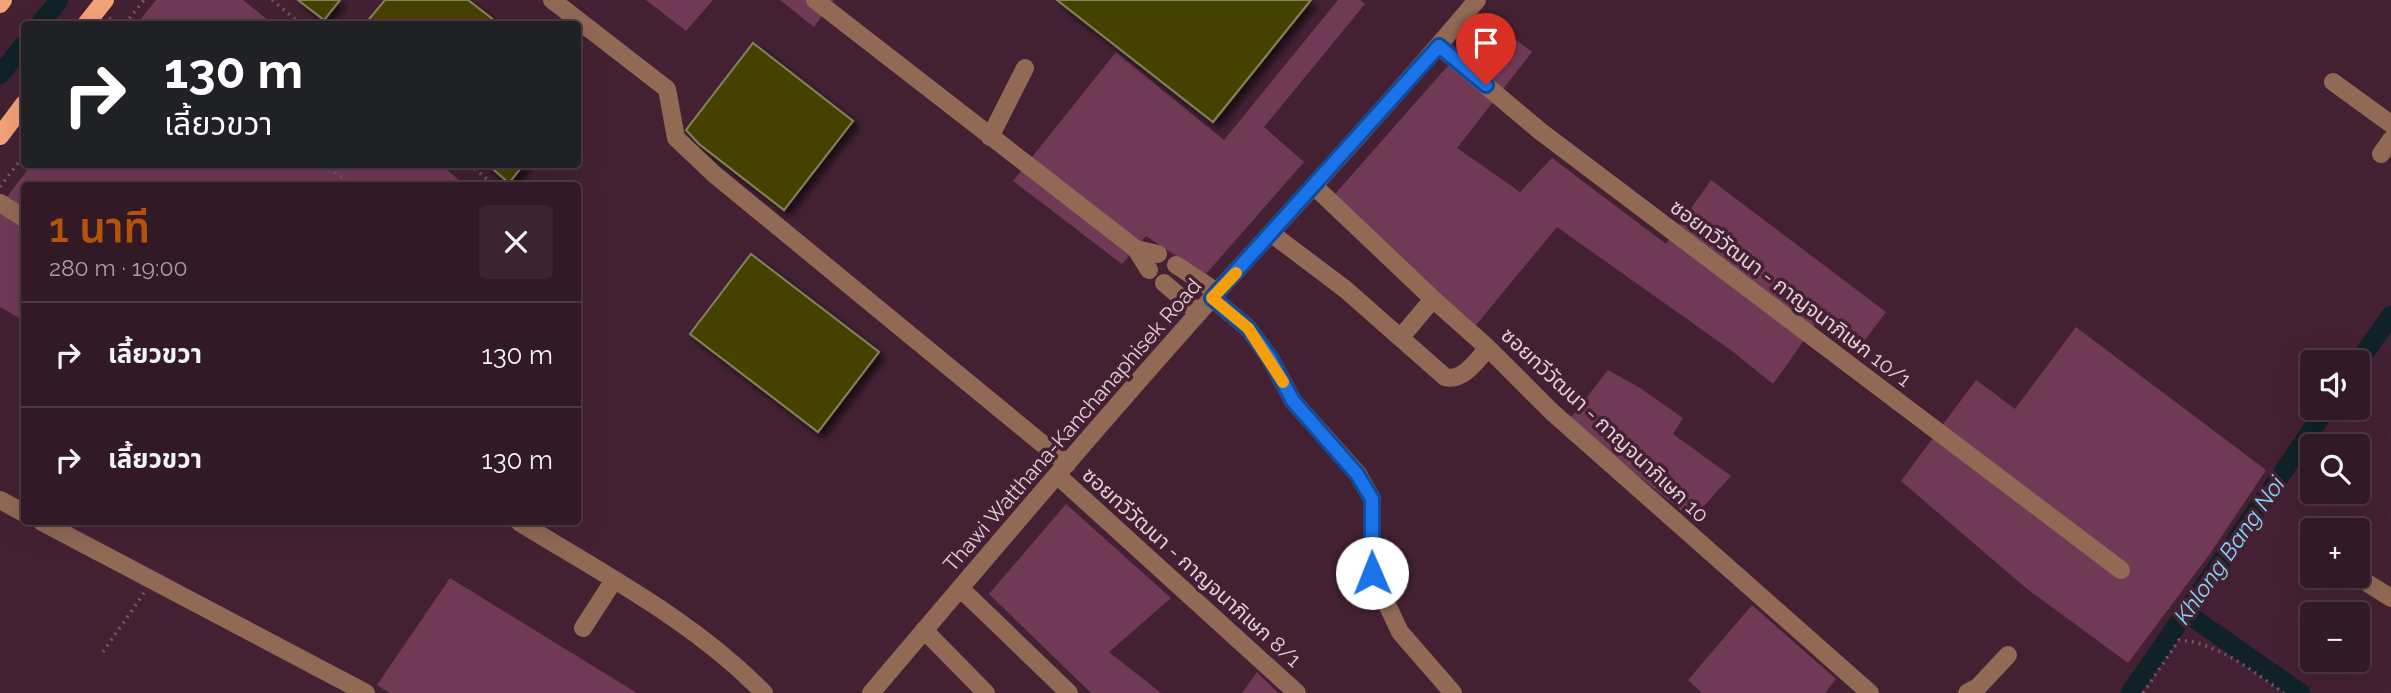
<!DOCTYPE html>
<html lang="th">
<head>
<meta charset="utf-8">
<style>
  body { margin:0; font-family:Raleway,"Noto Sans Thai",sans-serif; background:#3a222e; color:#f1f3f6; height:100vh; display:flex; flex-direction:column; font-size:26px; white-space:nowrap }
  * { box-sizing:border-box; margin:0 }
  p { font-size:23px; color:#a8a0a7 }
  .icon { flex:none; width:38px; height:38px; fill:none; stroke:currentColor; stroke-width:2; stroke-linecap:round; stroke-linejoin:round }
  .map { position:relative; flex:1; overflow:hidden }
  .panel { position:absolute; left:21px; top:182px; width:560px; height:343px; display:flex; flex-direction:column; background:#321926; border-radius:7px; box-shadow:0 7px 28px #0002,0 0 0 2px #4d3843 }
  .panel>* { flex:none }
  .top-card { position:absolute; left:21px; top:21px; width:560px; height:147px; border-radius:7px; box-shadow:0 7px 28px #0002,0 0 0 2px #4d3843; background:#202124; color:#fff; overflow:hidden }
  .controls { position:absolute; left:2300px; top:350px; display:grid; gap:14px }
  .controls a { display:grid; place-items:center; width:70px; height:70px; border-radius:7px; background:#321926; box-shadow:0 7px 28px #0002,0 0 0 2px #4d3843; font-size:35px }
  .pin { position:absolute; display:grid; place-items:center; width:60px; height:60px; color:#fff; margin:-72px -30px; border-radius:50% 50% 50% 0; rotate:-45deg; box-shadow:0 0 7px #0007 }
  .pin .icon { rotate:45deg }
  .me { position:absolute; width:77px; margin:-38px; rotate:359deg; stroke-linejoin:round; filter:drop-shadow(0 0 5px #0008) }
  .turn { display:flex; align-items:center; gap:24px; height:147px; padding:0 28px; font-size:32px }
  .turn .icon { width:91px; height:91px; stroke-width:2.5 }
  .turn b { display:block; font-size:49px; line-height:60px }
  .round { display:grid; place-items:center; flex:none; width:74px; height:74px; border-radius:7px; background:#3a222e }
  .summary { display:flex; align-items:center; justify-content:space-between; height:119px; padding:0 28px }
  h1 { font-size:42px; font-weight:600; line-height:52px; color:#b45309 }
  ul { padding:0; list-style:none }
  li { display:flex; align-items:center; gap:21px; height:105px; padding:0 28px; border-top:2px solid #4d3843 }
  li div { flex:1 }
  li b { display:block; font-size:26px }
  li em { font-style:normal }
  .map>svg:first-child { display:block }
</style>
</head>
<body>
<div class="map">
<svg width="2391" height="693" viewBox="0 0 2391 693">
  <defs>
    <filter id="shadow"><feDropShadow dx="5.5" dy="5.5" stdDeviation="3.5" flood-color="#0009"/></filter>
  </defs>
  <rect width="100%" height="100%" fill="#432133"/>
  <path fill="#703a57" d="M156,0H243L273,24H137Z
    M646,0H713L686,31Z
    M780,0H834L814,27Z
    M1338,0H1360L1365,4L1264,127L1304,162L1205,275L1146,236L1122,264L1013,181L1116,52L1224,140Z
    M1489,19L1532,52L1457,148L1520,192L1552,158L1666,244L1711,180L1886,312L1856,352L1817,322L1773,384L1732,351L1557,227L1476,325L1407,264L1335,194Z
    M32,164H440L465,185L24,186V321L0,307V206Z
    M2076,327L2266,470L2209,555L2128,663L2026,588L1901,481L1976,380L2015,409Z
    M1608,370L1640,388L1683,418L1673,434L1731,476L1692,519L1569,420Z
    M1066,504L1171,598L1109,652L1161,693H1091L989,594Z
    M450,578L637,693H390L377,685Z
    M1752,605L1836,679L1825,693H1702L1688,680Z
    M1257,672L1278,693H1242Z"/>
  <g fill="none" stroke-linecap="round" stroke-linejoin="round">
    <path stroke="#102128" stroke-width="19" d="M40,24L59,0
      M0,75L24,44
      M2357,364L2391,315
      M2186,613L2301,693
      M2130,693L2327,408"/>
  </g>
  <path fill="#444202" stroke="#84835b" stroke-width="2" filter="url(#shadow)" d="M298,0H340L324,20Z
    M385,0H468L499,24H365Z
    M1057,0H1311L1213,122Z
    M753,43L853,121L784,210L699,144L686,130Z
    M487,164H524L509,183Z
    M751,254L879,352L818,432L690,334Z"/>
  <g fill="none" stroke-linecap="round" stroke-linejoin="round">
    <path stroke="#745665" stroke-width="3.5" stroke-dasharray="2 5" stroke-linecap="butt" d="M272,0L301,24
      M109,18L119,24
      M125,24L144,0
      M323,164L354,186
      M469,164L495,186
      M0,187L24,155
      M103,652L144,593
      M2143,693L2179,640C2219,643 2252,671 2284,693"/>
    <path stroke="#916955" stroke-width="18" d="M552,0L667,89L676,138L714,174L1067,464
      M815,0L1136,249L1149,270
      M1439,46L1540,131L2121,570
      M2333,82L2391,124
      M990,137L1025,68
      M2381,154L2391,140
      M1314,186L1433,299L1488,348L1552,412L1870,693
      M0,203L24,218
      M1272,234L1345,289L1445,377C1463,382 1477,360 1488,348
      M1136,249L1158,254
      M1176,265L1217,292
      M1164,283L1199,313
      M1212,298L1248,328L1270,358L1293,401L1358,474L1372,499V573L1400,632L1453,693
      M1401,337L1433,299
      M1057,475L1297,693
      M0,500L24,513
      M42,522L366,693
      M519,522C603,574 694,621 764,693
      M2356,576L2391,598
      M960,588L1069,693
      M583,628L614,580
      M924,630L986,693
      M871,693C983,561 1095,429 1210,300C1299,201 1391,103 1477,0
      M1967,693L1978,687L2008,655"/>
    <path stroke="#f3a279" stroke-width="18" d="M0,4L3,0
      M86,24L105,0
      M0,136L24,104"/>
  </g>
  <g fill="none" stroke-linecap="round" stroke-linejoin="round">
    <defs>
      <path id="route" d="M1372,573V499L1357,474L1293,401L1270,358L1248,328L1212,298L1439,46L1486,85"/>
    </defs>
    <use href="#route" stroke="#114b97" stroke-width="18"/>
    <use href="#route" stroke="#1a73e8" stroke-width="12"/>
    <path stroke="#f59e0b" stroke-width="12" d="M1236,273L1212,298L1248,328L1283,382"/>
  </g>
  <g text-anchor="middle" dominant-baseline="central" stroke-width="7" stroke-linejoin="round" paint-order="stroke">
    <g font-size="21" fill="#e3cdd7" stroke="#432133">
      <text transform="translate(1791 293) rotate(37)">ซอยทวีวัฒนา - กาญจนาภิเษก 10/1</text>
      <text transform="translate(1072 425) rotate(-49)">Thawi Watthana-Kanchanaphisek Road</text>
      <text transform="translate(1605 425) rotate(43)">ซอยทวีวัฒนา - กาญจนาภิเษก 10</text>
      <text transform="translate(1192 567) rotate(42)">ซอยทวีวัฒนา - กาญจนาภิเษก 8/1</text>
    </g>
    <g font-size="23" font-style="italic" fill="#82d6fb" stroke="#432133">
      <text transform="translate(2229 550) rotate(-55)">Khlong Bang Noi</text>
    </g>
  </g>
</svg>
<div class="controls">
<a><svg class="icon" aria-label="sound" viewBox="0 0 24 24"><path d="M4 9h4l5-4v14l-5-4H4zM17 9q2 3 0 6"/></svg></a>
<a><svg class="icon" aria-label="search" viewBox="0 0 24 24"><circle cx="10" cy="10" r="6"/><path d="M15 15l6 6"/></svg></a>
<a>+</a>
<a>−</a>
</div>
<div class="pin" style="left:1486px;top:85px;background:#d93025"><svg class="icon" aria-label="arrive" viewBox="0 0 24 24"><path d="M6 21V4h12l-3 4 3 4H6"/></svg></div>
<svg class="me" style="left:1372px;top:573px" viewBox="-20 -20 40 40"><circle r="19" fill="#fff"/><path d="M0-13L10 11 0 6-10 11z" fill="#1a73e8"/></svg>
<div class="top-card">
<div class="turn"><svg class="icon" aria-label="right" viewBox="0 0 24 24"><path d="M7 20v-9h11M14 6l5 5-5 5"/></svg><div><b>130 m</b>เลี้ยวขวา</div></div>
</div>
<section class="panel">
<div class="summary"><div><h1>1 นาที</h1><p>280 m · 19:00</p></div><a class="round"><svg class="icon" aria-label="close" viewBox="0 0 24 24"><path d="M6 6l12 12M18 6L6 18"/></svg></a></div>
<ul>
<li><svg class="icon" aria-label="right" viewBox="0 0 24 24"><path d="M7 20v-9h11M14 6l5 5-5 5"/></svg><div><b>เลี้ยวขวา</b></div><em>130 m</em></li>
<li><svg class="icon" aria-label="right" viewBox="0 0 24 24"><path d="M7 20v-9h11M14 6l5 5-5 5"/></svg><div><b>เลี้ยวขวา</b></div><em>130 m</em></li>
</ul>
</section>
</div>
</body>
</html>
